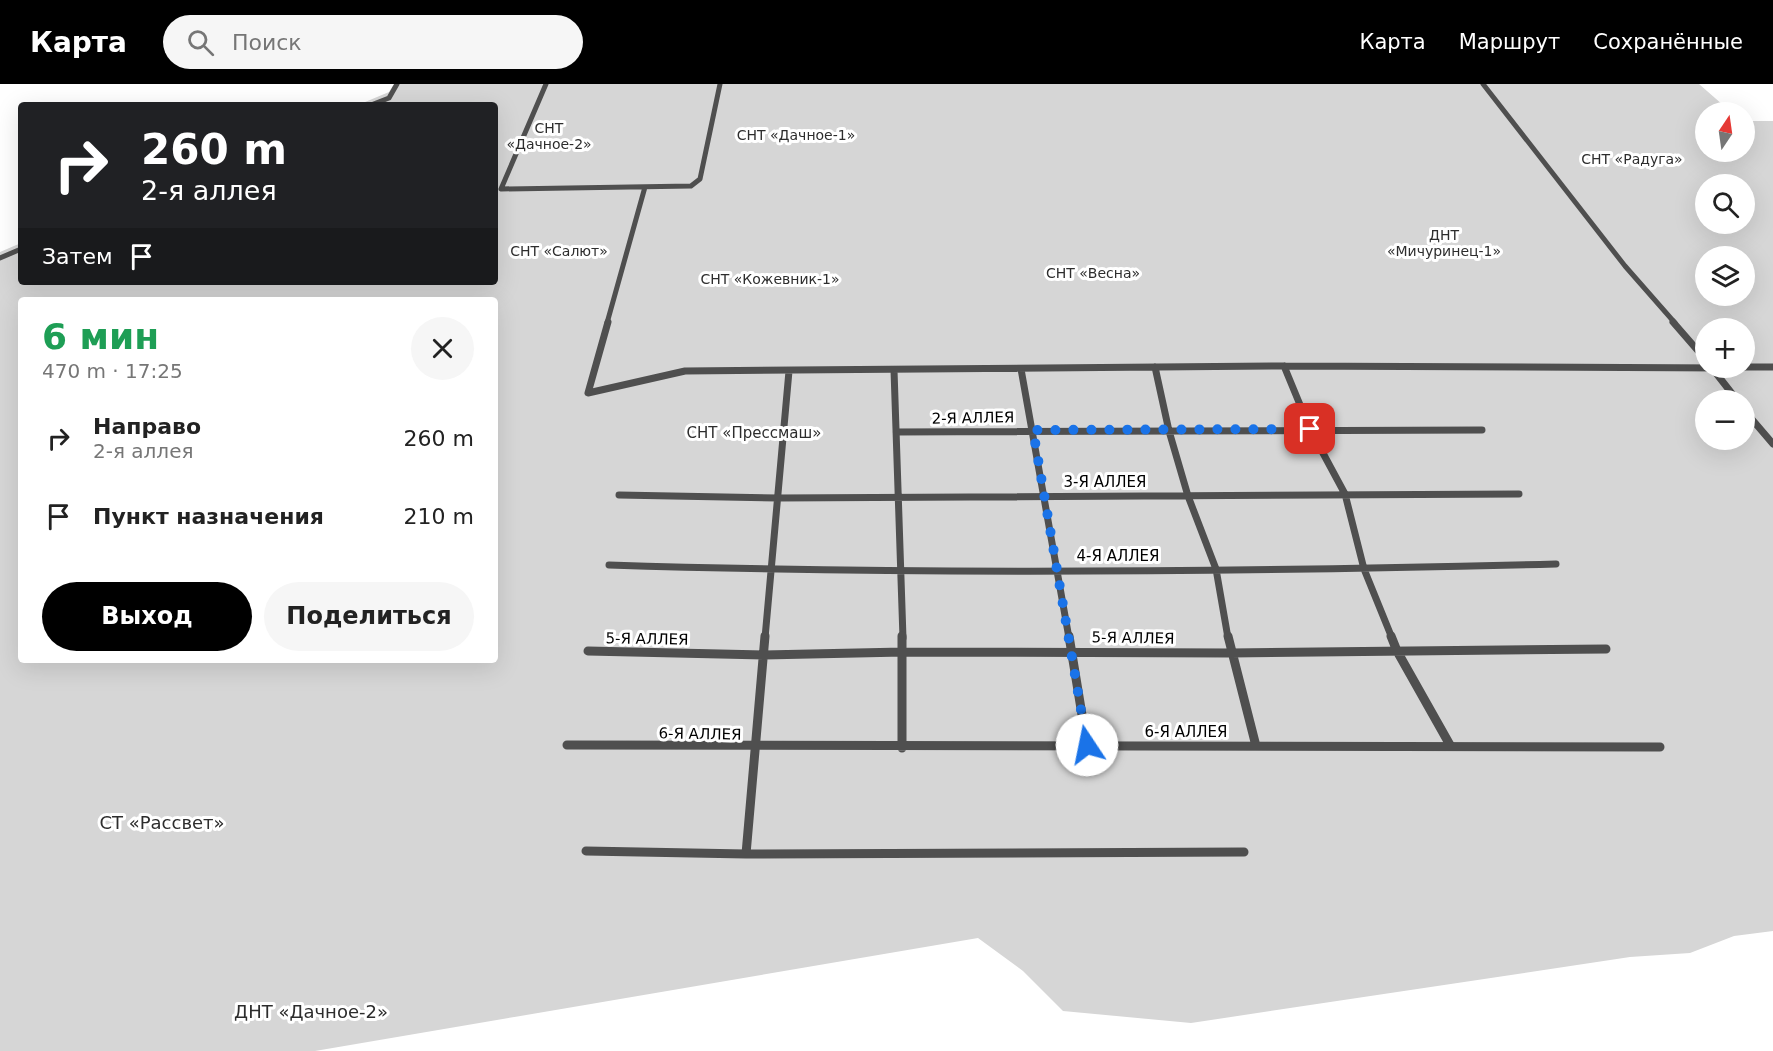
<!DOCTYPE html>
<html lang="ru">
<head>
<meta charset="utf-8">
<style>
  body { margin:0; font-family:"DejaVu Sans",sans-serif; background:#f6f6f6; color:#222; height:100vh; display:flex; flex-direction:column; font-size:22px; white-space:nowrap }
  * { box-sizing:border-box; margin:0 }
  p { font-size:20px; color:#767676 }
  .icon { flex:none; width:33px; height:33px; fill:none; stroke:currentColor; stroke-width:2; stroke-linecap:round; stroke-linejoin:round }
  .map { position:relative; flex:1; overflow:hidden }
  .details { position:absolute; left:18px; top:213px; width:480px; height:366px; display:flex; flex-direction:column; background:#fff; border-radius:6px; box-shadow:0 6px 24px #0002 }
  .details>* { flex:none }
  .top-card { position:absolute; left:18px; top:18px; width:480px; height:183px; border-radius:6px; box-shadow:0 6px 24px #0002; background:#202124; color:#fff; overflow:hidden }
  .needle { width:39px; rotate:13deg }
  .buttons { position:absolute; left:1695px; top:18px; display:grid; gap:12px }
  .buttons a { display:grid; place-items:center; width:60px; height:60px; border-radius:50%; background:#fff; box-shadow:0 6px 24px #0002; font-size:30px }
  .pin { position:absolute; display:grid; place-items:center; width:51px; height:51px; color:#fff; margin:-26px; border-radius:12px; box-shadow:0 3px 9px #0006 }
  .me { position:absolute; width:66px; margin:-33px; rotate:349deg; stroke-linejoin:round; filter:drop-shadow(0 0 4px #0008) }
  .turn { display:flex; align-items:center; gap:21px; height:126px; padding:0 24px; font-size:27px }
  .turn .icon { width:78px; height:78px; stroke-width:2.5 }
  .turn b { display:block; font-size:42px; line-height:51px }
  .then { display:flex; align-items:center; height:57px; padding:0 24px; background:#0003; gap:12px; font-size:22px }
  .round { display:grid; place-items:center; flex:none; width:63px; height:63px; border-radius:32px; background:#f6f6f6 }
  .head { display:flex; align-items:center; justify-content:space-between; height:102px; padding:0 24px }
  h1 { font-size:36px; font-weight:700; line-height:45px; color:#1e9e55 }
  .action { display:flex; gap:12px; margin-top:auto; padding:12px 24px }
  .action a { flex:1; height:69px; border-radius:36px; background:#000; color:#fff; font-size:24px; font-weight:700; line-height:69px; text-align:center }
  .action a+a { background:#f6f6f6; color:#222 }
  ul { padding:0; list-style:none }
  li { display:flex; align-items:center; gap:18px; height:78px; padding:0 24px }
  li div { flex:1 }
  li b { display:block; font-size:22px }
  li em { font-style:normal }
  header { display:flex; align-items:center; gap:36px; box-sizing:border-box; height:84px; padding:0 30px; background:#000; color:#fff }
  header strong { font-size:28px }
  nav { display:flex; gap:33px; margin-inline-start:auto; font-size:21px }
  .search { width:420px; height:54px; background:#f6f6f6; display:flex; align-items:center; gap:15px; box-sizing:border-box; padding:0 21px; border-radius:33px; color:#767676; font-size:22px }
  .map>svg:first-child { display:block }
</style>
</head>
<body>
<header>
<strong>Карта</strong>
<div class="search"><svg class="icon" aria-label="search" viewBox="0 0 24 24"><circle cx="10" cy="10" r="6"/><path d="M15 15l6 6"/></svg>Поиск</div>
<nav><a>Карта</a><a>Маршрут</a><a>Сохранённые</a></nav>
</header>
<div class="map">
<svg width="1773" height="967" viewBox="0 0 1773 967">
  <rect width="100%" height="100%" fill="#fff"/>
  <path fill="#d6d6d6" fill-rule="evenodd" d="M394,0H1699L1731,28H1706V68H1744L1745,37H1773V847L1734,852L1690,869L1630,873L1191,939L1063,927L1023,887L978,854L315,967H0V168L21,159V198H495V21H358L389,8ZM1706,100H1744V140H1706ZM1706,172H1744V212H1706ZM21,216H495V576H21ZM1706,244H1744V284H1706ZM1706,316H1744V356H1706Z"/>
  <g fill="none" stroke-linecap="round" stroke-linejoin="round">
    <path stroke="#4f4f4f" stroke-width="5" d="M546,0L501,105L691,102L700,95L720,0
      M1483,0L1625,182L1675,239
      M371,21L389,14L397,0
      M0,174L21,165
      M607,239L645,103"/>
    <path stroke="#4f4f4f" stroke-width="7" d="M608,238L588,309L685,287L1284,282L1725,284
      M1673,238L1706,276
      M1284,282L1310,345L1345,410L1364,485L1392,554
      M1155,283L1169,347L1188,412L1216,485L1228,554
      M1744,283H1773
      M1712,284L1737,316
      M1021,285L1069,554
      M894,286L903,554
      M1744,326L1773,360
      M896,348L1482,346
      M619,411L778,414L1519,410
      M609,481C924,491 1241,488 1556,480
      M765,554L789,287"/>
    <path stroke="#4f4f4f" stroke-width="9" d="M1069,552L1087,661
      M1228,552L1256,662
      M1391,552L1397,567L1450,661
      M588,567L764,571L903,568L1231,569L1606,565
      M567,661L1660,663
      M902,664V552
      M586,767L746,770L1244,768
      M746,770L765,552"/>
  </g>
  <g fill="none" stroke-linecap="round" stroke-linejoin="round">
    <path stroke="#1a73e8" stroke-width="10" stroke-dasharray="0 18" d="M1087,661L1033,346L1310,345"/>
  </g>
  <g text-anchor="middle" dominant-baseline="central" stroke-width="6" stroke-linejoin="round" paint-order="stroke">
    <g font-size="14" fill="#2d2d2d" stroke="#fff">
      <text x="549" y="44">СНТ<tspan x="549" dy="16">«Дачное-2»</tspan></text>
      <text x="796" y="51">СНТ «Дачное-1»</text>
      <text x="1632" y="75">СНТ «Радуга»</text>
      <text x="1444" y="151">ДНТ<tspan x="1444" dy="16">«Мичуринец-1»</tspan></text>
      <text x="559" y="167">СНТ «Салют»</text>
      <text x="1093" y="189">СНТ «Весна»</text>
      <text x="770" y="195">СНТ «Кожевник-1»</text>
    </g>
    <g font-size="15" fill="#000" stroke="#fff">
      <text transform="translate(973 334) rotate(-1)">2-Я АЛЛЕЯ</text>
      <text x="1105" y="398">3-Я АЛЛЕЯ</text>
      <text x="1118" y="472">4-Я АЛЛЕЯ</text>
      <text transform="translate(1133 554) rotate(1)">5-Я АЛЛЕЯ</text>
      <text transform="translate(647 555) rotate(1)">5-Я АЛЛЕЯ</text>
      <text x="1186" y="648">6-Я АЛЛЕЯ</text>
      <text transform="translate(700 650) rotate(1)">6-Я АЛЛЕЯ</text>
    </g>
    <g font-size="15" fill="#2d2d2d" stroke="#fff">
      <text x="754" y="349">СНТ «Прессмаш»</text>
    </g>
    <g font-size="18" fill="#2d2d2d" stroke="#fff">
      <text x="162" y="738">СТ «Рассвет»</text>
      <text x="311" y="927">ДНТ «Дачное-2»</text>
    </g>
  </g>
</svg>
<div class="buttons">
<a><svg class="needle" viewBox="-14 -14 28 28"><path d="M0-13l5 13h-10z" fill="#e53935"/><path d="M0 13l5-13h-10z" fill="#767676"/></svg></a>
<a><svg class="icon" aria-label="search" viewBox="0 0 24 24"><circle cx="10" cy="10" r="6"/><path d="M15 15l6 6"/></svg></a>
<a><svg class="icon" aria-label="layers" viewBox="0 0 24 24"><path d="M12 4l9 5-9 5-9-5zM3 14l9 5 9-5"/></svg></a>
<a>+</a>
<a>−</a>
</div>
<div class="pin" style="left:1310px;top:345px;background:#d93025"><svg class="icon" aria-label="arrive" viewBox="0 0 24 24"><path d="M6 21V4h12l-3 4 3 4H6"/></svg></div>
<svg class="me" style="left:1087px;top:661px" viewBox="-20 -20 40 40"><circle r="19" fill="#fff"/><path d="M0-13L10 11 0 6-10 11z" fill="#1a73e8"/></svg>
<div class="top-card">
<div class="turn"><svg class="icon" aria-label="right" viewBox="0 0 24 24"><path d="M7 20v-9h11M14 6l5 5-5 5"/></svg><div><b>260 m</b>2-я аллея</div></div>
<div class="then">Затем<svg class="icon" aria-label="arrive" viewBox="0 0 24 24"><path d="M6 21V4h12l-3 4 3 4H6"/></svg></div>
</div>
<section class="details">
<div class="head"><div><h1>6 мин</h1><p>470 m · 17:25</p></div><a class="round"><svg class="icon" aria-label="close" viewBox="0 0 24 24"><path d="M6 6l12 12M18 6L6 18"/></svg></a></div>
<ul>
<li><svg class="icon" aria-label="right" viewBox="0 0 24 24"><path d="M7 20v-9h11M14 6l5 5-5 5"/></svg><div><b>Направо</b><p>2-я аллея</p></div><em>260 m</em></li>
<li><svg class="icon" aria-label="arrive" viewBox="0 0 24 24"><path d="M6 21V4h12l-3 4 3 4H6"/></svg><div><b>Пункт назначения</b></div><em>210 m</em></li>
</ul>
<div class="action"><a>Выход</a><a>Поделиться</a></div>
</section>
</div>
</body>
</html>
